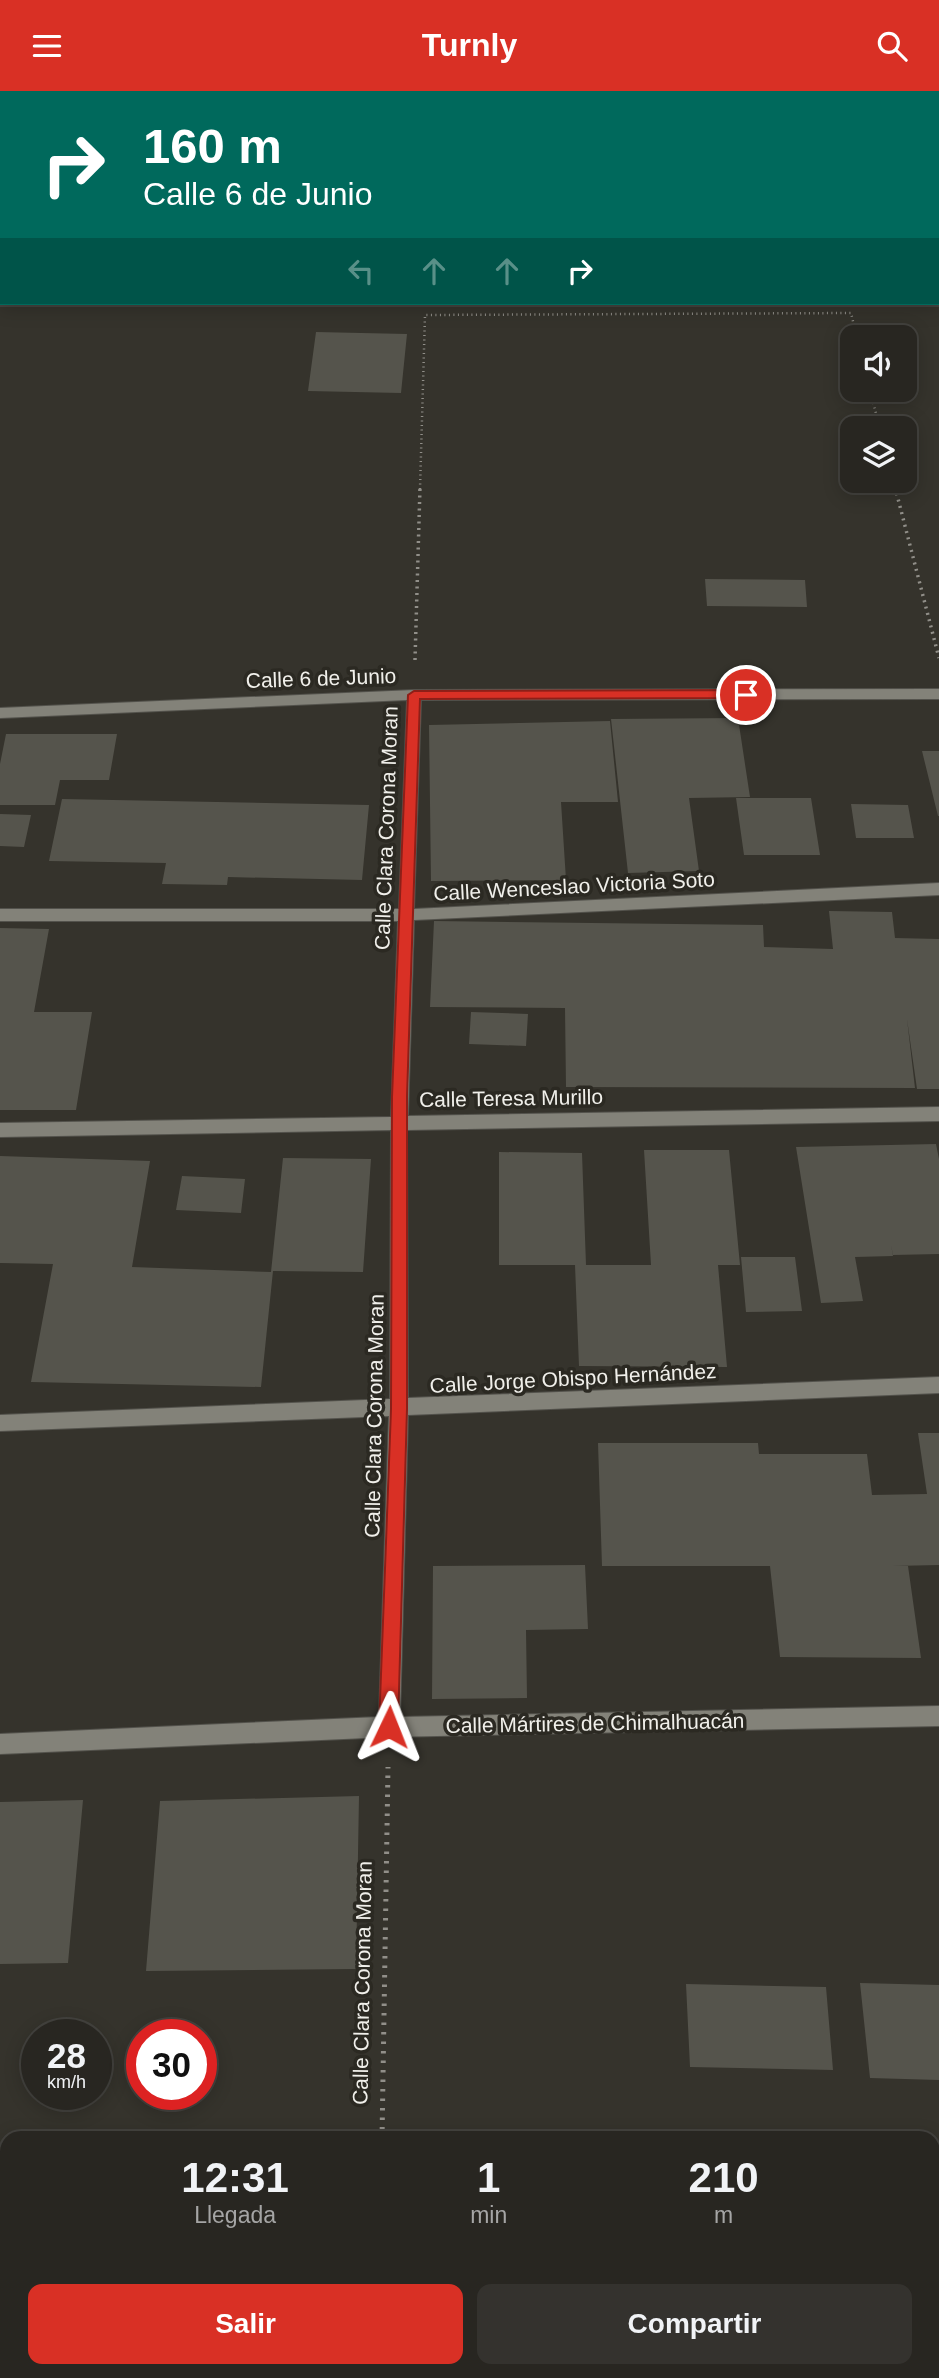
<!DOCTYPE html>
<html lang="es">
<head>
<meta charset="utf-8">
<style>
  body { margin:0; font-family:Arial,sans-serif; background:#34322e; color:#f1f3f6; height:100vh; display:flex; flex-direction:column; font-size:26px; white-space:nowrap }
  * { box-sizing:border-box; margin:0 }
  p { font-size:23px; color:#a5a5a5 }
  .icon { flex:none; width:38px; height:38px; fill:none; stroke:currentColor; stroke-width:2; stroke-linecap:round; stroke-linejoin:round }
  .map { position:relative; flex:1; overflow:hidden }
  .drawer { position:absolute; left:0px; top:2040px; width:940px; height:247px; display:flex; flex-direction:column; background:#282621; border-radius:21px 21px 0 0; box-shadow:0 4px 18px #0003,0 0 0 2px #44433f }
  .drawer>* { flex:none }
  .banner { position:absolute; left:0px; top:0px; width:940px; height:214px; box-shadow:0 4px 18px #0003,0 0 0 2px #44433f; background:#00695c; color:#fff; overflow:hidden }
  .buttons { position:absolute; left:840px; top:234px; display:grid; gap:14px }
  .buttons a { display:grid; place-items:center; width:77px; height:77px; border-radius:14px; background:#282621; box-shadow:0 4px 18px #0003,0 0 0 2px #44433f; font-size:35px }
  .speed { position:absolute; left:21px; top:1928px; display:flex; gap:14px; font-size:35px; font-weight:700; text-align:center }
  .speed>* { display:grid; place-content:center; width:91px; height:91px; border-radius:50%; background:#282621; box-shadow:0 4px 18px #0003,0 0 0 2px #44433f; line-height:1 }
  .speed small { font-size:18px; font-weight:400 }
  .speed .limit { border:10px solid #d22; background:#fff; color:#111 }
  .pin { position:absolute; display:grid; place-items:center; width:60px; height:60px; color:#fff; margin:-30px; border:4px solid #fff; border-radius:50%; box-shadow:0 2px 7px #0007 }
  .me { position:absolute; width:77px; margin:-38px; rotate:2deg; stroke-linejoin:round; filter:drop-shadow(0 0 5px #0008) }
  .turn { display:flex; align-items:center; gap:24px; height:147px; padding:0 28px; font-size:32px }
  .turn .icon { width:91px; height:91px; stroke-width:2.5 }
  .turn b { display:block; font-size:49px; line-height:60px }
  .lanes { display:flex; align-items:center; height:66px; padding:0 28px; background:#0003; justify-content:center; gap:35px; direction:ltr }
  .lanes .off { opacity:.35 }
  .eta { display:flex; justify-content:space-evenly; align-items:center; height:119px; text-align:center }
  .eta b { font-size:42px; font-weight:700; line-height:49px }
  .action { display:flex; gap:14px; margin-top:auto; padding:14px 28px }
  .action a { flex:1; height:80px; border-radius:14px; background:#d93025; color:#fff; font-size:28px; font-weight:700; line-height:80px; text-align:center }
  .action a+a { background:#34322e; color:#f1f3f6 }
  header { display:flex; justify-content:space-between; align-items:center; height:91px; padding:0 28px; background:#d93025; color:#fff; font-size:32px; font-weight:700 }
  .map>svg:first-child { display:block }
</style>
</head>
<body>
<header><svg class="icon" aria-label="menu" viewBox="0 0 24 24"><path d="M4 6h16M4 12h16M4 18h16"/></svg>Turnly<svg class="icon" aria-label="search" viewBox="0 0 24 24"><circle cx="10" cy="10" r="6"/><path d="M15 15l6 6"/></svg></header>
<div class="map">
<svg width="939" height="2287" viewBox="0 0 939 2287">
  <rect width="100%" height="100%" fill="#35332c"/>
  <path fill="#55544c" d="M316,241L407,243L401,302L308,300Z
    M705,488L805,489L807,516L707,515Z
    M738,627L750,706L689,707L699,780L628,782L611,628Z
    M610,630L618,711H561L566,789L431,790L429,634Z
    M6,643H117L109,689H60L55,714H0V673Z
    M922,660H939V725H938Z
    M736,707H811L820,764H744Z
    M62,708L369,714L362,789L228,786L227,794L162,793L166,772L49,770Z
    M851,713L908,714L914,747H856Z
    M0,723L31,724L24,756L0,755Z
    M829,820L892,821L895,847L939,848V998H917L907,928L915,997L566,996L565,917L430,916L434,830L763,834L764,856L833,858Z
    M0,837L49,838L34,921H92L76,1019H0Z
    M471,921L528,923L526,955L469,953Z
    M936,1053L939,1068V1163L893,1164L891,1154L893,1165L855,1166L863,1210L821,1212L796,1056Z
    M644,1059H729L740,1174H718L727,1276L579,1275L575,1174H499V1061L582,1062L586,1174H651Z
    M0,1065L150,1070L132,1176L271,1181L283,1067L371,1068L363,1181L273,1180L261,1296L31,1291L53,1173L0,1172Z
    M182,1085L245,1088L241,1122L176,1119Z
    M741,1166H795L802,1220L746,1221Z
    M918,1342H939V1474L893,1475H908L921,1567L780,1566L770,1475H602L598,1352H758L759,1363H867L872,1404L927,1403Z
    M585,1474L588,1538L526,1539L527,1607L432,1608L433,1475Z
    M359,1705L356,1878L146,1880L160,1710Z
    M83,1709L68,1872L0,1873V1711Z
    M860,1892L939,1894V1989L870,1987Z
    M686,1893L826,1896L833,1979L690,1976Z"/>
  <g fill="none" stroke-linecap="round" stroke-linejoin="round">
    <defs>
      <path id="street" d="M939,598V608L421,609L414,818L939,792V804L414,829L408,1025L939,1016V1030L407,1039L408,1307L939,1286V1302L408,1324L400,1626L939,1615V1635L389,1646L0,1663V1643L379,1626L389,1325L0,1340V1324L390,1308L391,1039L0,1046V1032L391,1026L398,830H0V818H399L407,609L0,627V617L414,599Z
        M36,2280H60L59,2287H35Z
        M363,2280H387V2287H363Z"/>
    </defs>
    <use href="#street" stroke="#53524c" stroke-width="2"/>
    <path stroke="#918f89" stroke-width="2.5" stroke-dasharray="1 3.5" stroke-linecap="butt" d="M870,299L880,338
      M894,390L896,398
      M420,398L425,224L851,222L857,247"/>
    <path stroke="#918f89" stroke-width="3.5" stroke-dasharray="2 4.5" stroke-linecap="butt" d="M895,396L939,567
      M415,569L420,396"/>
    <path stroke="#918f89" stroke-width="5" stroke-dasharray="2.5 7" stroke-linecap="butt" d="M382,2048L388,1676
      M933,2059H939
      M0,2082H7"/>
    <use href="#street" fill="#838279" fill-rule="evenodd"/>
  </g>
  <path fill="#d93025" stroke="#8d1f18" stroke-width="2" d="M746,599L752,604L750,607L420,608L407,1006V1318L398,1636L395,1643L389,1646L382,1643L379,1636L391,1318L392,1006L408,604L414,600Z"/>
  <g text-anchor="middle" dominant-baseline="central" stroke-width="7" stroke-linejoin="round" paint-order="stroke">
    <g font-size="21" fill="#f0efea" stroke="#2b2922">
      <text transform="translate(321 587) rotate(-2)">Calle 6 de Junio</text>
      <text transform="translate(386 737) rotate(-88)">Calle Clara Corona Moran</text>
      <text transform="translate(574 795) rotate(-3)">Calle Wenceslao Victoria Soto</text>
      <text transform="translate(511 1007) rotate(-1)">Calle Teresa Murillo</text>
      <text transform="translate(573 1287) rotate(-3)">Calle Jorge Obispo Hernández</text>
      <text transform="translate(374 1325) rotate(-89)">Calle Clara Corona Moran</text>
      <text transform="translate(595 1632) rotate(-1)">Calle Mártires de Chimalhuacán</text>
      <text transform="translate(362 1892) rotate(-89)">Calle Clara Corona Moran</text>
    </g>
  </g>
</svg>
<div class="buttons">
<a><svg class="icon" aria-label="sound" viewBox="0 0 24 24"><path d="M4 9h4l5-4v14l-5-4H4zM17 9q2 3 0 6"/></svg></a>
<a><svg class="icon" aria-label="layers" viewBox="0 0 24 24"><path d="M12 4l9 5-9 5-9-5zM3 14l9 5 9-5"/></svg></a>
</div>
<div class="speed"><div>28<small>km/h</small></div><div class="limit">30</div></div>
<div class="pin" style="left:746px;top:604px;background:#d93025"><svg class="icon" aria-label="arrive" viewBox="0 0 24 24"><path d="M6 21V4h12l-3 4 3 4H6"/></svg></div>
<svg class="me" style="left:389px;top:1636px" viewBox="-20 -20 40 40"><path d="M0-17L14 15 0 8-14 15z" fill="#d93025" stroke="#fff" stroke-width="4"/></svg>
<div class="banner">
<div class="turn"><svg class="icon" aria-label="right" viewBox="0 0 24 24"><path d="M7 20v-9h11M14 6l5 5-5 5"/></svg><div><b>160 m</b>Calle 6 de Junio</div></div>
<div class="lanes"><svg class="icon off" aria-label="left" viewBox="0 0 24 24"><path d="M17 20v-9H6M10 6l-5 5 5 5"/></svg><svg class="icon off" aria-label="ahead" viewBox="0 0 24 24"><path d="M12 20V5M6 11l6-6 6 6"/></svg><svg class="icon off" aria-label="ahead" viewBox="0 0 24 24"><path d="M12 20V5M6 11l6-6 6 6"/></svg><svg class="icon" aria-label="right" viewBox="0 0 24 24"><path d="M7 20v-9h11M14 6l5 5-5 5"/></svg></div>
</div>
<section class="drawer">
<div class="eta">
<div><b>12:31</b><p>Llegada</p></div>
<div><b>1</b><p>min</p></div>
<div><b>210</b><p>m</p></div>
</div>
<div class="action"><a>Salir</a><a>Compartir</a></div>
</section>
</div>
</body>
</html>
